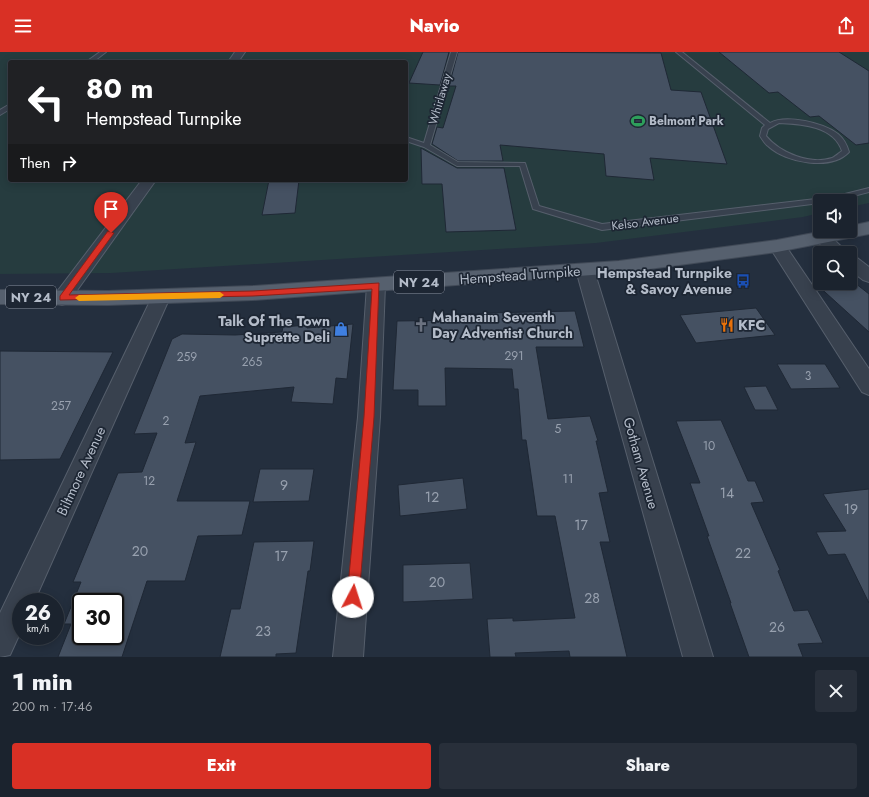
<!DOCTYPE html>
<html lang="en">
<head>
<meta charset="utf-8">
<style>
  body { margin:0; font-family:Jost,sans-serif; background:#282f3a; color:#f1f3f6; height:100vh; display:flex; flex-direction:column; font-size:15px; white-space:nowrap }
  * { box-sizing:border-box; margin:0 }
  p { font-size:13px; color:#a0a4aa }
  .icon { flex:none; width:22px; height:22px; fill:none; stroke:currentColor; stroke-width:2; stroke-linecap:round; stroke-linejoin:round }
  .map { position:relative; height:605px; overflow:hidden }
  .drawer { display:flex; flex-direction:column; background:#1b232e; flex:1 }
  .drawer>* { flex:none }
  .top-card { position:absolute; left:8px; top:8px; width:400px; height:122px; border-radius:4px; box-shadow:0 2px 10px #0003,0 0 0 1px #39404a; background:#202124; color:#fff; overflow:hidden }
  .buttons { position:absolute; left:813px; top:142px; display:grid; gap:8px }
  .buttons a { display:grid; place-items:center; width:44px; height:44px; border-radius:4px; background:#1b232e; box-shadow:0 2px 10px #0003,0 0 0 1px #39404a; font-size:20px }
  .speed { position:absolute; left:12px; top:541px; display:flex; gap:8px; font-size:20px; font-weight:700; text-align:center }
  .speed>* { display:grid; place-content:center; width:52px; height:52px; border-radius:50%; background:#1b232e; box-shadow:0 2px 10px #0003,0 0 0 1px #39404a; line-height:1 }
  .speed small { font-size:10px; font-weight:400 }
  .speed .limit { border:2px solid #111; border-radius:6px; background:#fff; color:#111 }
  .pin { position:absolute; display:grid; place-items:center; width:34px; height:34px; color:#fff; margin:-41px -17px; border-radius:50% 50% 50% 0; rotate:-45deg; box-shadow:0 0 4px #0007 }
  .pin .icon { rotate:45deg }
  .me { position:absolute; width:44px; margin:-22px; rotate:5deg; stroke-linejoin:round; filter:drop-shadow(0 0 3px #0008) }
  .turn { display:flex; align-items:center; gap:14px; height:84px; padding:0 12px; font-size:18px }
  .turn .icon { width:52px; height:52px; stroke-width:2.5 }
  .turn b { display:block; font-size:28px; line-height:34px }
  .then { display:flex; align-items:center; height:38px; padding:0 12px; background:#0003; gap:8px; font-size:15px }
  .round { display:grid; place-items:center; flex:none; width:42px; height:42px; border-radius:4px; background:#282f3a }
  .headline { display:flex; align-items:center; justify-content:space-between; height:68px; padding:0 12px }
  h1 { font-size:24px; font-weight:800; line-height:30px }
  .cta { display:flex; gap:8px; margin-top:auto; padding:8px 12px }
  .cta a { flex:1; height:46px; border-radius:4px; background:#d93025; color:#fff; font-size:16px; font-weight:800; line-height:46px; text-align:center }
  .cta a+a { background:#282f3a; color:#f1f3f6 }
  header { display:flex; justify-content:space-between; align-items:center; height:52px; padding:0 12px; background:#d93025; color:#fff; font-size:18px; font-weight:800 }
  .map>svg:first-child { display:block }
</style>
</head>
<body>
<header><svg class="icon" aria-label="menu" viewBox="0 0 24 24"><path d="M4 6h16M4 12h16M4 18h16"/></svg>Navio<svg class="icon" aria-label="share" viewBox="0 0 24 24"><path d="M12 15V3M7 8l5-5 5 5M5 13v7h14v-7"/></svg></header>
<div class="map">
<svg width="869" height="605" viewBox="0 0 869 605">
  <rect width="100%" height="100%" fill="#242f3e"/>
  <path fill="#263c3f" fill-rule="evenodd" d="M0,0H869V151L850,155V149H820V161L803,165L596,191L111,221L0,222ZM10,10H406V128H10Z"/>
  <path fill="#455162" stroke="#1f2835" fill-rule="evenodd" d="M423,0H449L440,33L409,31Z
    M458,0L661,1L671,38L701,40L727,112L650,106L654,128L606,124L604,102L500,93L503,109H458L432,92L437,75L443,76L456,34H449Z
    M719,0H839L869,19V91L856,93L819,64L810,65L778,40L769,41Z
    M421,96L457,116H504L516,178L446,180L442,132H422Z
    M269,128H299L295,161L262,163Z
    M815,231H855L869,242V280Z
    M756,256L775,283L696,291L680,263Z
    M575,259L584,295H536L548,367L590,364L598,389H596L608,440L599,441L610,490H600L627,605H570L569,599L515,601L516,605H490L487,567L513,566V569L575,566L555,464H537L526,388H522L518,337H514L512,317L445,316L446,354H418V338H393L397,269L471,268V264L486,261Z
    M353,272L347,327L336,326L333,352L291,350L294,335L200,344L185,391L196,390L177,449H250L242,483L198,484L185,529H147L122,605H58L71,572H64L81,530H73L118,421L142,420L157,381L134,382L172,287L182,282L235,283L282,280L283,275L307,273V276ZM81,550H115V584H81Z
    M0,299L113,300L60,407L0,408Z
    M777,312H825L840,336L791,337Z
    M766,334L778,358H755L744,335Z
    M721,368L748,429H755L764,450L751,451L780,518L778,519L794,559L808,558L823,591L798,592L803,605H749L730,551H731L707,484H709L690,431H700L676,369Z
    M260,417H314L309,449L253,450Z
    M463,426L467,457L400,464L398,433Z
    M869,437V551L845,502L828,503L816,480L846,479L823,442Z
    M314,489L310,519H308L296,601L276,602V605H220L231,557H240L254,490Z
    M470,511L473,547L403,550V513Z"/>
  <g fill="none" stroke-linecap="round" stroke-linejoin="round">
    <defs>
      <path id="service" d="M100,0H106L93,10H86Z
        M451,0H457L430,93L458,110L525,111L539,154L602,172L833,145L869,136V140L834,149H820V151L602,178L533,157L520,114H457L424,95L406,89V85L424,91Z
        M676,0H682L770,71C786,62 824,71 838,82C844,87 847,93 849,100C831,119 786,111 768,94C765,92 762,87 760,84L762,76L765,73ZM779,71C802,72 834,74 842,99C839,101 835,105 832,106C810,113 780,101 766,84L768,77Z
        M10,52V57L0,63V58Z"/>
      <path id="minor" d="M235,0H245L238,10H228Z
        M142,128H156L68,251L62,253L56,251L53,246L56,241Z
        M822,181L828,182L848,201H829L814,186L816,182Z
        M777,189L783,190L869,317V343L862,340L769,194L771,190Z
        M850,203L856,205L869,215V230L863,228L850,218Z
        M585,212L591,214L594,218L713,605H683L576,218L579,214Z
        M376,227L382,229L385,233L380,365L363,605H333L358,365L367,233L370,229Z
        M161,238L167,240L170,245L34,550H21V579L10,603L0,605V561L152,245L155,240Z"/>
      <path id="primary" d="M869,170V182L777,200L619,221L253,248L108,253L0,252V238L108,239L253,234L619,209L777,188L824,179H850V174Z"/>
    </defs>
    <use href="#service" stroke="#565f6c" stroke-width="2"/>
    <use href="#minor" stroke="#565f6c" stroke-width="2"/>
    <use href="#primary" stroke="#414a57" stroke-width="2"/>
    <use href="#service" fill="#38414e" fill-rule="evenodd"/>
    <use href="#minor" fill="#38414e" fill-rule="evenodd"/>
    <use href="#primary" fill="#56606e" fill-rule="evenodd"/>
  </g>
  <path fill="#d93025" stroke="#8d1f18" d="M108,179L114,181L69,243L253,239L379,231L374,365L359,545L358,550L353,552L349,550L347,545L364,365L372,237L253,244L60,248V244Z"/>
  <path fill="#f59e0b" d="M220,240L224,243L220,246L79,249L75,246L79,243Z"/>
  <defs>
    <symbol id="stadium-bare" viewBox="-9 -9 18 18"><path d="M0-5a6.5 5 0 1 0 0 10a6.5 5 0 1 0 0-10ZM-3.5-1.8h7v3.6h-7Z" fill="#2e9e5b" stroke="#1d2633" stroke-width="2.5" paint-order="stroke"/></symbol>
    <symbol id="bus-bare" viewBox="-9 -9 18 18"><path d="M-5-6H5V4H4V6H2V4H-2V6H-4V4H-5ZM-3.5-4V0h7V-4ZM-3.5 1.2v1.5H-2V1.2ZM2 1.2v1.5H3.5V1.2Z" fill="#1a4fb4" stroke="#1d2633" stroke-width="2.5" paint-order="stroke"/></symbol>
    <symbol id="church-bare" viewBox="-9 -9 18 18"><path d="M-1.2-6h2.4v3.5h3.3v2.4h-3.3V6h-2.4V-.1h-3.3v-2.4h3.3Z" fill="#6b7280" stroke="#1d2633" stroke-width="2.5" paint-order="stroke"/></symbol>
    <symbol id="restaurant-bare" viewBox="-9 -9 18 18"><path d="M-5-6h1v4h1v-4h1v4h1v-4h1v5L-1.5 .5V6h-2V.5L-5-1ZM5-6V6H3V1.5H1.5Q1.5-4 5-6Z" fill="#e8710a" stroke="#1d2633" stroke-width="2.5" paint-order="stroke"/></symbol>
    <symbol id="shop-bare" viewBox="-9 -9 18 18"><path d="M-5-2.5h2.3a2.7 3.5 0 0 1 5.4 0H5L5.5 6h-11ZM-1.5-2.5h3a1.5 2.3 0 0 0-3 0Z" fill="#3f7fe0" stroke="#1d2633" stroke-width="2.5" paint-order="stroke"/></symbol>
  </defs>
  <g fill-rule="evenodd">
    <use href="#stadium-bare" x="628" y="59" width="20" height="20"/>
    <use href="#bus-bare" x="733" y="219" width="20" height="20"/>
    <use href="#church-bare" x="411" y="263" width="20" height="20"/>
    <use href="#restaurant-bare" x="717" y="263" width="20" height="20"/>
    <use href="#shop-bare" x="331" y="267" width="20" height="20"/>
  </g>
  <g text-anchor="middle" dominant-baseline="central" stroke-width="3.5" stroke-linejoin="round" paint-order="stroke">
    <g font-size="12" fill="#b4bcc9" stroke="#1d2633">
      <text transform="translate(440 47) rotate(-74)">Whirlaway</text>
      <text transform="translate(645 170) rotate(-7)">Kelso Avenue</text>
    </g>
    <g font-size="12" font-weight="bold" fill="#b4bcc9" stroke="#1d2633" text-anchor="start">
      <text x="649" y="69">Belmont Park</text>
    </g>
    <g font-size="12" fill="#98a1af">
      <text x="514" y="304">291</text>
      <text x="187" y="305">259</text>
      <text x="252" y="310">265</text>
      <text x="808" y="324">3</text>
      <text x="61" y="354">257</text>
      <text x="166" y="369">2</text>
      <text x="558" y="377">5</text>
      <text x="709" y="394">10</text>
      <text x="568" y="427">11</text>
      <text x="149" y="429">12</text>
    </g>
    <g fill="#1d2633" stroke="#878f9c" stroke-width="1">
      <rect x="394" y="219" width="50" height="22" rx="3"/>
      <rect x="6" y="234" width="50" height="22" rx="3"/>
    </g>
    <g font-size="13" font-weight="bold" fill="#b4bcc9">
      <text x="419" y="230">NY 24</text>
      <text x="31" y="245">NY 24</text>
    </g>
    <g font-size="14" font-weight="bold" fill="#b4bcc9" stroke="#1d2633" text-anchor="end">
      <text x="732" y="221">Hempstead Turnpike<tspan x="732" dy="16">&amp; Savoy Avenue</tspan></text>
      <text x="432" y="265" text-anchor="start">Mahanaim Seventh<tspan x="432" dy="16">Day Adventist Church</tspan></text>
      <text x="330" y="269">Talk Of The Town<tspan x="330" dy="16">Suprette Deli</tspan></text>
      <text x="738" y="273" text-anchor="start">KFC</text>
    </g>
    <g font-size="14" fill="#b4bcc9" stroke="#1d2633">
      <text transform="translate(520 223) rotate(-4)">Hempstead Turnpike</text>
      <text transform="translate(641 411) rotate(74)">Gotham Avenue</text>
      <text transform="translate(81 419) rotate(-65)">Biltmore Avenue</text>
    </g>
    <g font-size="14" fill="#98a1af">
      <text x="284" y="433">9</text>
      <text x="727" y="441">14</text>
      <text x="432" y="445">12</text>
      <text x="851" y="457">19</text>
      <text x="581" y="473">17</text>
      <text x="140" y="499">20</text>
      <text x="743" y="501">22</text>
      <text x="281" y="504">17</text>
      <text x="437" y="530">20</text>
      <text x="592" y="546">28</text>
      <text x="777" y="575">26</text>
      <text x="263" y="579">23</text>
    </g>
  </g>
</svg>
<div class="buttons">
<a><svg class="icon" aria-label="sound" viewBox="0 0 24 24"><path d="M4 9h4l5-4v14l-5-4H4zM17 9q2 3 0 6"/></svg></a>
<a><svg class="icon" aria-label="search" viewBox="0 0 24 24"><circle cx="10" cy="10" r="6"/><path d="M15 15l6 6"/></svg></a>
</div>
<div class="speed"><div>26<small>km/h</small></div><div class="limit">30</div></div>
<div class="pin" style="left:111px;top:181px;background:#d93025"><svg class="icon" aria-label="arrive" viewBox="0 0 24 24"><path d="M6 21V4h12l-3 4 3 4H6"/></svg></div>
<svg class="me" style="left:353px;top:545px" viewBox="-20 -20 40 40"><circle r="19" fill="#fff"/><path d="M0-13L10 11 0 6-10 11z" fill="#d93025"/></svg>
<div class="top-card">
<div class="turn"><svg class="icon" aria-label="left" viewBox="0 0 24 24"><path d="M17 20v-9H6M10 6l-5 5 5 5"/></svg><div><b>80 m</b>Hempstead Turnpike</div></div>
<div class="then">Then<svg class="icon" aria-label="right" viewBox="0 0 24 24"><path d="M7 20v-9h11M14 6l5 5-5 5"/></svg></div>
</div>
</div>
<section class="drawer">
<div class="headline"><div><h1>1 min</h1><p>200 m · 17:46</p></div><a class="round"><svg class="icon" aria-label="close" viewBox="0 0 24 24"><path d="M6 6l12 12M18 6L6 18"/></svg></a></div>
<div class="cta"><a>Exit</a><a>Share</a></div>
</section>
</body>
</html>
